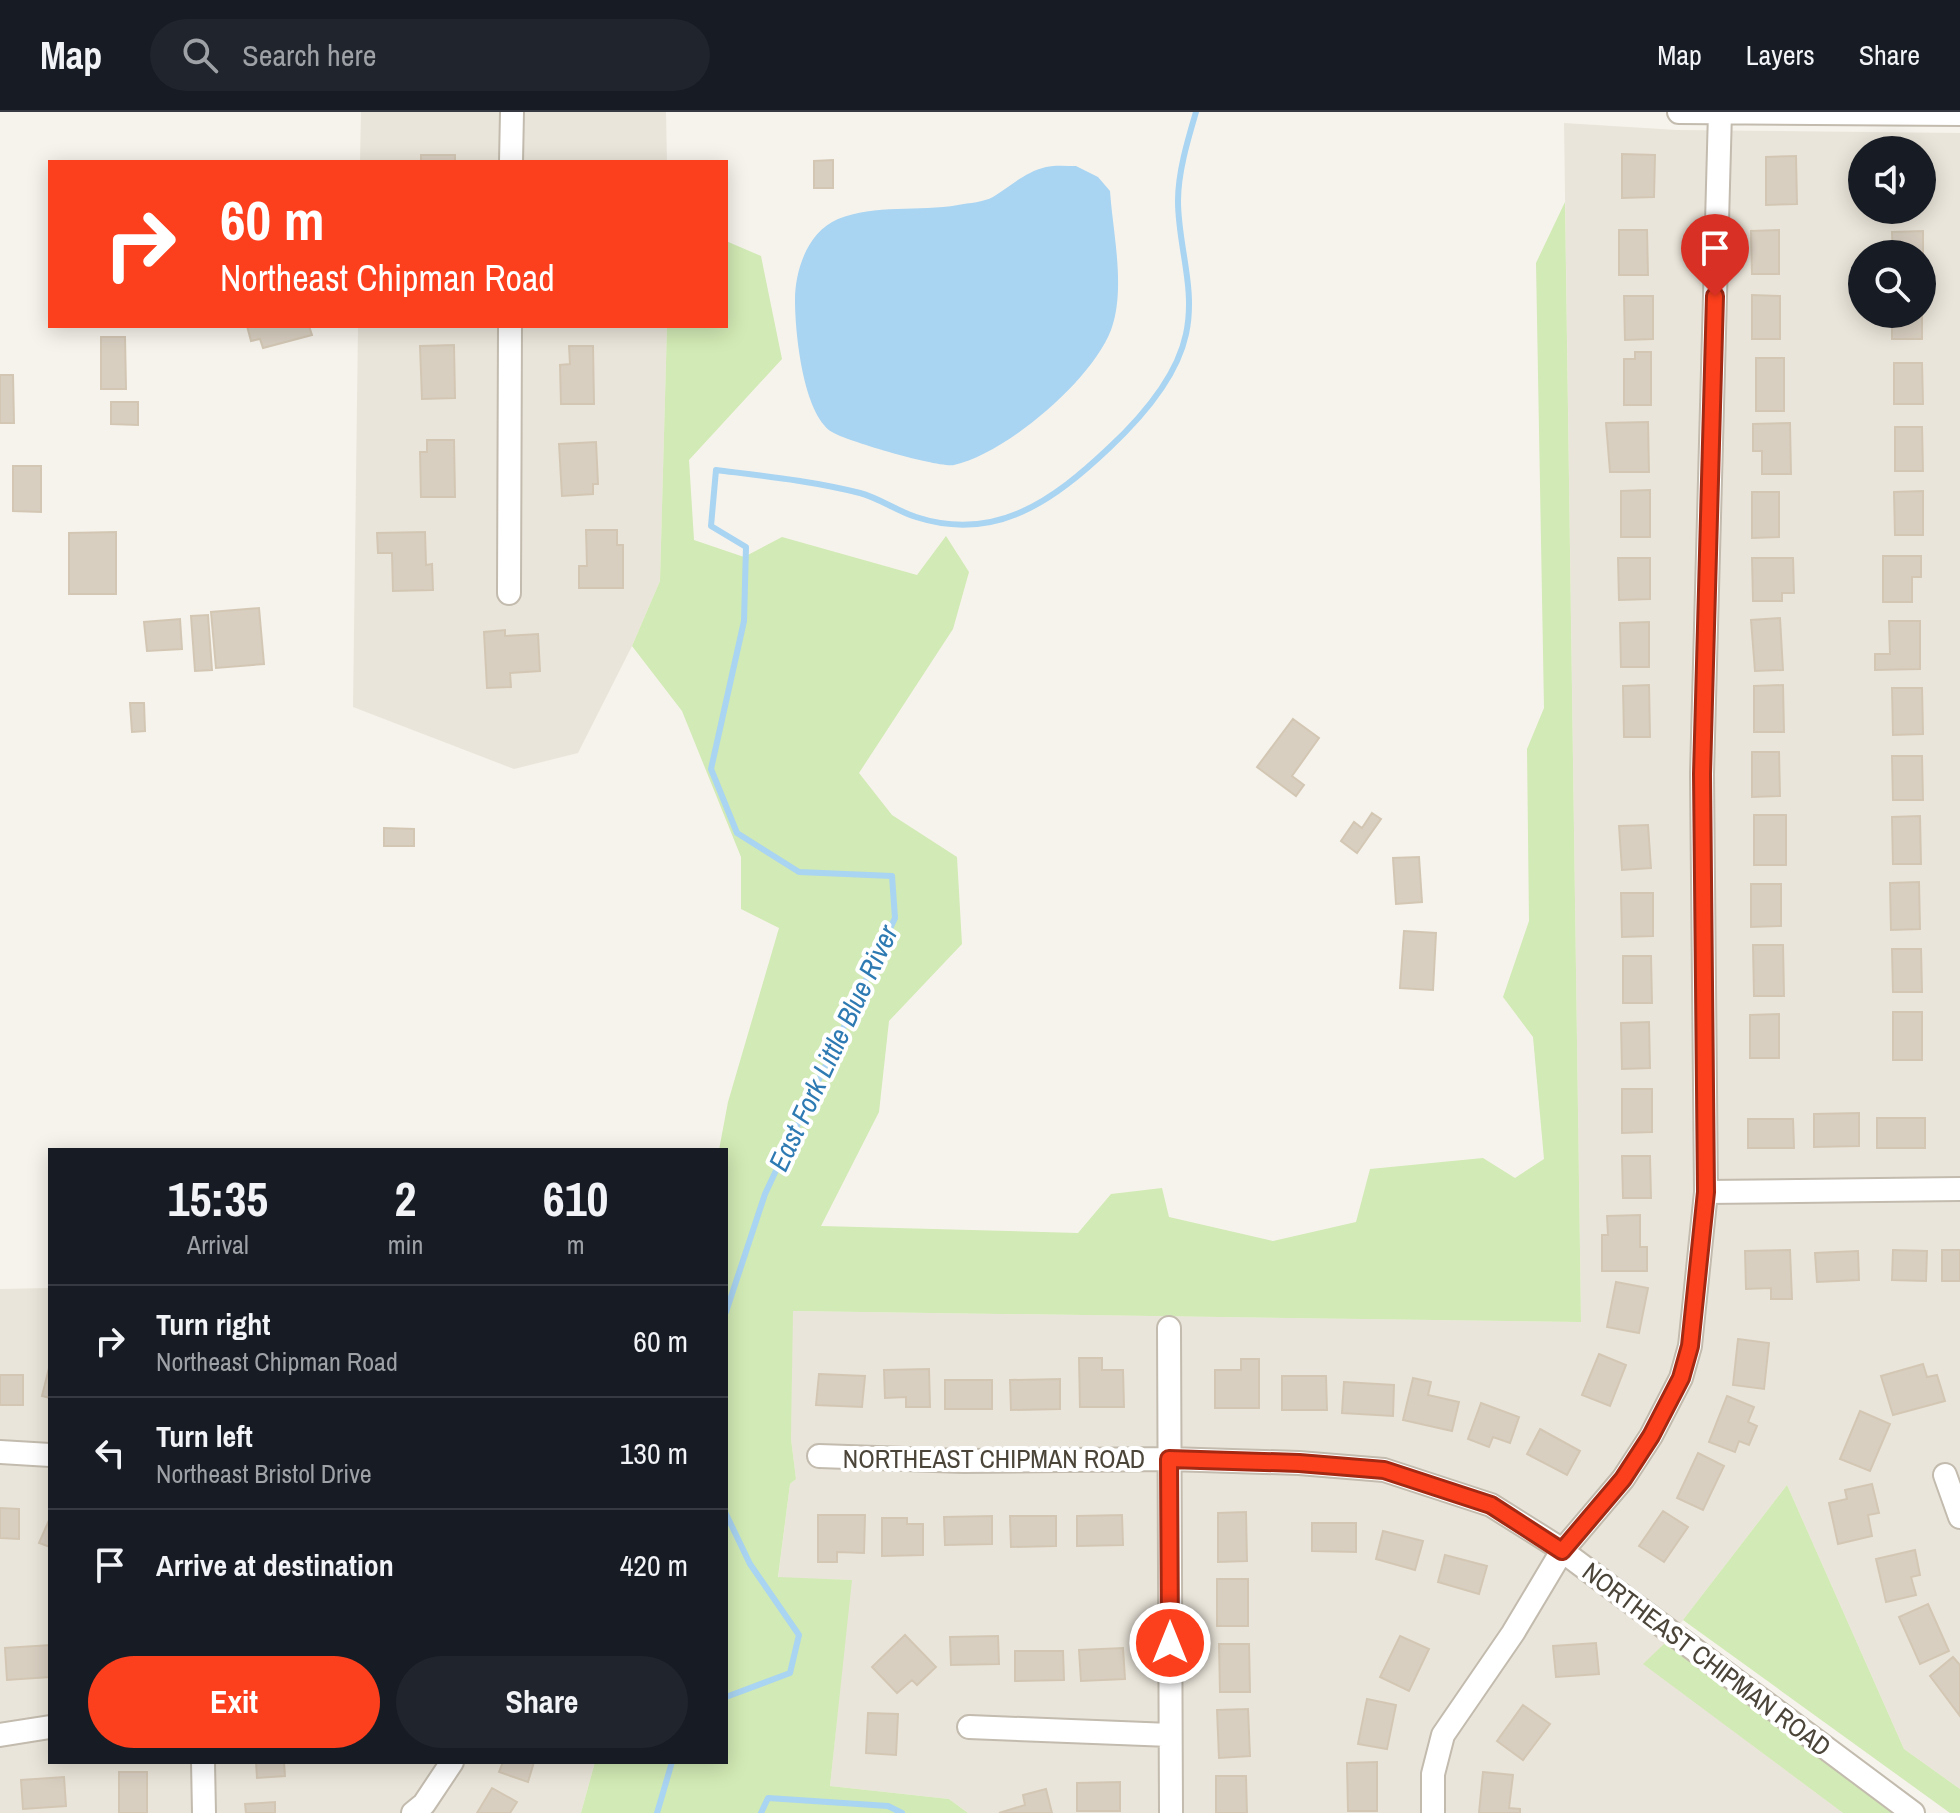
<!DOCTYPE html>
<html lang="en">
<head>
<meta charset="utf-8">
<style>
  body { margin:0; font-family:"Archivo Narrow",sans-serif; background:#20242c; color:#f1f3f6; height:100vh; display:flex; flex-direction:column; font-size:30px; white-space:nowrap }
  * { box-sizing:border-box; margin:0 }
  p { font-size:26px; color:#9ea1a6 }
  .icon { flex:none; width:44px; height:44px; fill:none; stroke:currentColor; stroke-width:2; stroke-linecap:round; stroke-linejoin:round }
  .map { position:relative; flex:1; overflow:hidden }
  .panel { position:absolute; left:48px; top:1036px; width:680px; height:616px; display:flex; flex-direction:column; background:#171b24; border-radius:0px; box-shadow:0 4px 20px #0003 }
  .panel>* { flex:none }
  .hud { position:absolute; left:48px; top:48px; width:680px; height:168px; border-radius:0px; box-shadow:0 4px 20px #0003; background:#fc3f1d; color:#fff; overflow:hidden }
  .tools { position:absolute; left:1848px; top:24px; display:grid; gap:16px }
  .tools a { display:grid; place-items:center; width:88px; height:88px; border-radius:50%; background:#171b24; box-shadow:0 4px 20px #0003; font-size:40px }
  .pin { position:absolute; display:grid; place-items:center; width:68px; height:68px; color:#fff; margin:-82px -34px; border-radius:50% 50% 50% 0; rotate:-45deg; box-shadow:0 0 8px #0007 }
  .pin .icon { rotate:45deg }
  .me { position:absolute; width:88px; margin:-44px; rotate:0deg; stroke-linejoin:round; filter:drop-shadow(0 0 6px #0008) }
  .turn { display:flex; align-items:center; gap:28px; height:168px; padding:0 40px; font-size:36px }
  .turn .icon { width:104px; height:104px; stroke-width:2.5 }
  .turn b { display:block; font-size:56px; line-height:68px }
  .eta { display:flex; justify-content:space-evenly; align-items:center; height:136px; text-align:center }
  .eta b { font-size:48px; font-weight:700; line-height:56px }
  .button { display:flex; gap:16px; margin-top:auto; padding:16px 40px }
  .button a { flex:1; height:92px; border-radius:48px; background:#fc3f1d; color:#fff; font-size:32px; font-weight:700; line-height:92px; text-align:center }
  .button a+a { background:#20242c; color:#f1f3f6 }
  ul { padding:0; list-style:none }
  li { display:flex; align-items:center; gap:24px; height:112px; padding:0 40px; border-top:2px solid #363941 }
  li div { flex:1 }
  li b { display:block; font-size:30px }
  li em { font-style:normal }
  header { display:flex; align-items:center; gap:48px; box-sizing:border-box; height:112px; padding:0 40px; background:#171b24; border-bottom:2px solid #363941 }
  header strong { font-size:38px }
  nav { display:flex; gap:44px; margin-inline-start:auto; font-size:28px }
  .search { width:560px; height:72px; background:#20242c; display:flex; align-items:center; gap:20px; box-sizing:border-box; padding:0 28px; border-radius:44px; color:#9ea1a6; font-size:30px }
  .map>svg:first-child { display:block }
</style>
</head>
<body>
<header>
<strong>Map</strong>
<div class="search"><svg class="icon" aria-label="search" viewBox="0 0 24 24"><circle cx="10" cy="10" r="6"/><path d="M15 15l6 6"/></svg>Search here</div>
<nav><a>Map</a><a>Layers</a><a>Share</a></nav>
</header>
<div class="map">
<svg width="1960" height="1701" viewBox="0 0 1960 1701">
  <rect width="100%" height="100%" fill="#f6f3ec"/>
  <path fill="#eae5da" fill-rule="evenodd" d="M361,0H666L667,50H360Z
    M1564,11L1677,18L1960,21V1677L1904,1637L1787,1373L1667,1529L1644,1552L1843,1701H968L949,1687L830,1674L851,1468L778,1466L790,1372L796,1367L791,1327L792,1199L1581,1210ZM1862,38H1922V98H1862ZM1862,142H1922V202H1862Z
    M358,214H667L660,469L632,534L578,641L514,657L353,595Z
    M50,1176V1650H595L581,1701H0V1177Z"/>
  <path fill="#d2eab5" d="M1565,90L1581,1210L793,1199L791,1327L796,1367L790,1372L778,1465L852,1468L830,1674L949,1687L968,1701H581L595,1650H726V1038H719L728,990L779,816L741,797V745L682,599L632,534L660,469L667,214H726V129L761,144L782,247L689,348L694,428L744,445L782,425L917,463L946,424L969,460L953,517L859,661L892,703L957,745L962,832L889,909L879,1000L821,1114L1078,1121L1111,1082L1162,1076L1169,1105L1273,1129L1356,1110L1370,1057L1483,1046L1515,1066L1544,1047L1533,925L1503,885L1529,809L1527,637L1544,596L1536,151Z
    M1787,1373L1904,1637L1960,1677V1701H1950L1683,1508Z
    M1667,1529L1896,1701H1843L1643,1552Z"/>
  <path fill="#a9d4f2" d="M1076,54L1098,65L1110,79C1113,122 1126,177 1111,218C1092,268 1007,341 954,353C939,356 846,329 832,320C803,302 795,220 795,188C795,159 807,120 838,107C875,92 919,100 958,93C969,91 984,90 993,85C1011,74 1025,60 1046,55C1055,53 1066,54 1076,54Z"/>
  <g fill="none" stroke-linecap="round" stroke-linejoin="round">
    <path stroke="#a9d4f2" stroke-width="6" d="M726,1200L765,1082L895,806L892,764L799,760L737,721L711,657L744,509L746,435L711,414L716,358C764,364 813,369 860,381C879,386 897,399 916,405C996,431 1054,388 1109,336C1140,307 1177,265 1186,222C1196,176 1178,134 1178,89C1178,60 1188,27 1196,0
      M726,1402L750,1452L799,1523L790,1561L726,1585
      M657,1701L672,1650
      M761,1701L768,1686L888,1694L902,1701"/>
  </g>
  <path fill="#d8cfc1" stroke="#d3c7b4" stroke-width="2" d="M1622,42L1655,43L1654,85L1622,86Z
    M421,43H455V50H421Z
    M1796,44L1797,92L1766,93V45Z
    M833,48V76H814V49Z
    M1619,118H1647L1648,163H1619Z
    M1779,118V162H1752L1751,119Z
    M1923,119V162H1922V142H1893L1892,120Z
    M1752,183L1780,184V227H1752Z
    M1624,184H1653V227L1625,228Z
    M1892,202H1922V227H1892Z
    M247,214H309L312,223L263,236L260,227L251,229Z
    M101,225H125L126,277H101Z
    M454,233L455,286L422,287L420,234Z
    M569,234H593L594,292H561L560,253L570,252Z
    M1635,240H1651V293H1624V247H1635Z
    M1756,246H1784V299H1756Z
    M1894,251H1922L1923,292H1894Z
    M0,263H13L14,311H0Z
    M111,290H138V313L111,312Z
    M1648,310L1649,360H1610L1606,311Z
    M1790,311L1791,362H1762V339H1753V312Z
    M1895,315H1922L1923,359H1895Z
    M427,328H454L455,385H421L420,340H427Z
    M596,330L598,372H593V382L562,384L559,332Z
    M13,354H41V400L13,399Z
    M1650,378V425H1621V379Z
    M1923,379V423H1895L1894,380Z
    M1752,380H1779V425L1752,426Z
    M586,418H617V433H623V476H579V454H587Z
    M116,420V482H69V421Z
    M425,420L426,453L432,452L433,478L393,479L392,441H378L377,421Z
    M1883,444H1921V465H1912V490H1883Z
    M1618,446H1650V487L1619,488Z
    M1752,446H1793L1794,481H1782V489H1753Z
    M259,496L264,552L216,556L211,500Z
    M208,503L212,558L195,559L191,504Z
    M1780,506L1783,558L1755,559L1751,508Z
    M180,507L182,537L147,539L144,510Z
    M1889,509H1920V557L1875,558V542H1890Z
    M1649,510V555H1621L1620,511Z
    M505,518V524L538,522L540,559L510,561L511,575L487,576L484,520Z
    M1649,573L1650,625H1624L1623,574Z
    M1783,573L1784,620H1754V574Z
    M1892,576H1922L1923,622L1893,623Z
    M130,591H144L145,619L132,620Z
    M1293,607L1319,626L1292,664L1304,673L1296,684L1257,655Z
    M1752,640H1779L1780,684L1752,685Z
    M1892,644H1922L1923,688H1893Z
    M1372,701L1381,707L1357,741L1341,729L1354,710L1362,716Z
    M1754,703H1786V753H1754Z
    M1920,704L1921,752H1893L1892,705Z
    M1648,713L1651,756L1622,758L1619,714Z
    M384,716L414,717V734H384Z
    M1419,745L1422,790L1396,792L1393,746Z
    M1919,770L1920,817L1891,818L1890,771Z
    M1751,772H1781V814L1751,815Z
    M1621,781H1653V824L1622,825Z
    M1404,819L1436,821L1433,878L1400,876Z
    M1753,833H1783L1784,884H1754Z
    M1892,837H1921L1922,880H1893Z
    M1623,844H1651L1652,891H1623Z
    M1893,900H1922V948H1893Z
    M1779,902V946H1750V903Z
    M1649,910L1650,956L1622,957L1621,911Z
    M1622,977H1652V1020L1622,1021Z
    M1859,1001V1034L1814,1035V1002Z
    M1877,1006H1925V1036H1877Z
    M1748,1007H1793L1794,1036H1748Z
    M1622,1044H1650L1651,1086H1623Z
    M1640,1103V1135H1647V1159H1602V1123H1608L1607,1104Z
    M1790,1138L1792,1187H1771V1176L1746,1177L1745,1139Z
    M1893,1138L1927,1139L1926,1169L1892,1168Z
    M1942,1138H1960V1169H1942Z
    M1858,1139L1859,1168L1817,1170L1815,1141Z
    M1616,1170L1648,1176L1639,1221L1607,1215Z
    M1738,1227L1769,1231L1764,1277L1733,1273Z
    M1599,1242L1626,1253L1610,1294L1582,1283Z
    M1079,1246H1102V1258H1123L1124,1295H1080Z
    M1241,1247H1259V1296H1215V1258H1241Z
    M50,1252V1286L42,1284Z
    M1923,1252L1927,1265L1937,1263L1945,1289L1893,1303L1881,1264Z
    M929,1257L930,1295H906V1285L885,1286L884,1258Z
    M819,1262L865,1264L862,1295L816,1293Z
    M0,1263H23V1293H0Z
    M1282,1264H1326L1327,1298H1282Z
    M1413,1266L1431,1270L1428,1283L1459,1290L1452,1319L1403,1308Z
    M1060,1267V1297L1011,1298L1010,1268Z
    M945,1268H992V1297H945Z
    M1344,1270L1394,1273L1393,1304L1342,1301Z
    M1727,1284L1754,1295L1748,1310L1757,1314L1749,1333L1739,1329L1735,1340L1709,1330Z
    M1481,1291L1519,1305L1510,1331L1493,1325L1489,1335L1468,1327Z
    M1860,1299L1890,1312L1870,1359L1840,1347Z
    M1540,1317L1580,1339L1567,1363L1527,1342Z
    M1698,1341L1724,1354L1703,1398L1677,1386Z
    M1872,1372L1879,1401L1868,1403L1872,1424L1838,1432L1829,1391L1847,1387L1845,1378Z
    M0,1396L19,1397V1427L0,1426Z
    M1663,1399L1688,1415L1664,1450L1639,1434Z
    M1246,1400L1247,1449L1218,1450V1401Z
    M818,1403H865L864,1441L837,1440V1450H818Z
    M1122,1403L1123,1433L1077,1434V1404Z
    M992,1404V1432L945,1433L944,1405Z
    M1010,1404H1056V1434L1011,1435Z
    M50,1406V1435L39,1431Z
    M882,1406H907V1412H923V1443L882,1444Z
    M1312,1411H1356V1440L1312,1439Z
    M1383,1419L1423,1429L1415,1458L1376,1447Z
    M1915,1438L1920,1463L1911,1465L1916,1483L1886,1490L1876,1447Z
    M1445,1443L1487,1454L1479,1482L1438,1470Z
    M1217,1467H1248V1514H1217Z
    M1928,1492L1949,1539L1920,1552L1899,1505Z
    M905,1523L936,1555L917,1573L912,1568L897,1581L872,1555Z
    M998,1524L999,1552L951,1553L950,1525Z
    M1400,1524L1429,1537L1409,1579L1380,1565Z
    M1596,1531L1599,1562L1556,1565L1553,1534Z
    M1219,1532H1249L1250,1580H1220Z
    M50,1533V1565L7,1568L5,1536Z
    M1123,1536L1125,1567L1081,1569L1079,1538Z
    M1015,1539H1063L1064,1568L1015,1569Z
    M1953,1545L1960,1553V1604L1930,1564Z
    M1367,1587L1396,1593L1387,1637L1358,1632Z
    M1523,1593L1550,1612L1523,1648L1497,1629Z
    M1248,1597L1250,1644L1219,1646L1217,1598Z
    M868,1601L898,1602L896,1643L866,1641Z
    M256,1650H284L285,1664L257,1666Z
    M503,1650H534L528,1670L499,1660Z
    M1377,1650V1699H1348L1347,1651Z
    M119,1660H147V1701H119Z
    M1483,1660L1513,1663L1509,1696L1520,1697V1701H1479Z
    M1216,1664H1246L1247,1701H1216Z
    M64,1665L66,1694L23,1697L21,1668Z
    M1120,1670V1699H1077V1671Z
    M492,1676L517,1690L510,1701H477Z
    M1046,1677L1052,1701H999L1025,1693L1023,1683Z
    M275,1690V1701H246L245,1692Z"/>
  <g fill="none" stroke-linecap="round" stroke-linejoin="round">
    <defs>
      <path id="minor" d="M1679,0L1960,2
        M511,50L512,0
        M509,481L510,214
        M1706,1080L1960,1077
        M1169,1216L1171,1701
        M0,1340L50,1343
        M819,1344L963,1349L1169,1347L1299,1351L1384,1358L1491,1393L1553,1432L1913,1701
        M1945,1363L1960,1405
        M969,1615L1170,1623
        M0,1623L50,1615
        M203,1650L204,1701
        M413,1701L424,1692L452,1650
        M1433,1701V1662L1443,1623L1513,1521L1562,1439L1623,1367L1651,1324L1681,1266L1690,1234L1706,1080L1702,662L1720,0"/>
    </defs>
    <use href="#minor" stroke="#c2bbae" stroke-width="26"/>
    <use href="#minor" stroke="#fff" stroke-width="22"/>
  </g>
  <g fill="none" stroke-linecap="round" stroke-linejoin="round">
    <defs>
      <path id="route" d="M1170,1531L1169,1347L1299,1351L1384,1358L1491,1393L1562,1439L1623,1367L1651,1324L1681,1266L1690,1234L1706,1080L1702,662L1715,184"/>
    </defs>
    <use href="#route" stroke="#a42913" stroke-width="20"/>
    <use href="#route" stroke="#fc3f1d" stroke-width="14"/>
  </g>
  <g text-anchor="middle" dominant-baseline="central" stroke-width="8" stroke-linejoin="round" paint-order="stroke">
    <g font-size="26" fill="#4b4439" stroke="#fff">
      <text x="994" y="1346">NORTHEAST CHIPMAN ROAD</text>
      <text transform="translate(1707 1547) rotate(37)">NORTHEAST CHIPMAN ROAD</text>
    </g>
    <g font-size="28" font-style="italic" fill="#2e7ab2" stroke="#fff">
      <text transform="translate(833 936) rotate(-65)">East Fork Little Blue River</text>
    </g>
  </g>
</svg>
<div class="tools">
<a><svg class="icon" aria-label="sound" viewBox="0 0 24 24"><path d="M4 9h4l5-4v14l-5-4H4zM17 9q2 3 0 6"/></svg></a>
<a><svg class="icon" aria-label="search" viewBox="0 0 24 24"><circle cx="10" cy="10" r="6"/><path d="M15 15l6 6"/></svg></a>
</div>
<div class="pin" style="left:1715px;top:184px;background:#d93025"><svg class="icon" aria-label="arrive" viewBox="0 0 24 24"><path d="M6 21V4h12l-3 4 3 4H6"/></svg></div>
<svg class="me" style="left:1170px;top:1531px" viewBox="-20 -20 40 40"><circle r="17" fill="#fc3f1d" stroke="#fff" stroke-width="3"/><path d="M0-11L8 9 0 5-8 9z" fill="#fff"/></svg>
<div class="hud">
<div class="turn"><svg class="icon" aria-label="right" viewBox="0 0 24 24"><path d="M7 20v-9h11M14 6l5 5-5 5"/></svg><div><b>60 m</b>Northeast Chipman Road</div></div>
</div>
<section class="panel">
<div class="eta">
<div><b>15:35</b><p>Arrival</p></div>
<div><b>2</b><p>min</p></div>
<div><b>610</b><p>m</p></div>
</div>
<ul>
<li><svg class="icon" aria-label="right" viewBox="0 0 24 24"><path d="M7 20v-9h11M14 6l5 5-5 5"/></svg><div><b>Turn right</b><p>Northeast Chipman Road</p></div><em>60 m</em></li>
<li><svg class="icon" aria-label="left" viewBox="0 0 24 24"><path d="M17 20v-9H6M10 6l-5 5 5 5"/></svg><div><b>Turn left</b><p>Northeast Bristol Drive</p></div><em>130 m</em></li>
<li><svg class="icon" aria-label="arrive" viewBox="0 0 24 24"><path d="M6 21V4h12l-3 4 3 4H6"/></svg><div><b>Arrive at destination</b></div><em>420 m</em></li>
</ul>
<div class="button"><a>Exit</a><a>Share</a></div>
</section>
</div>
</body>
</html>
